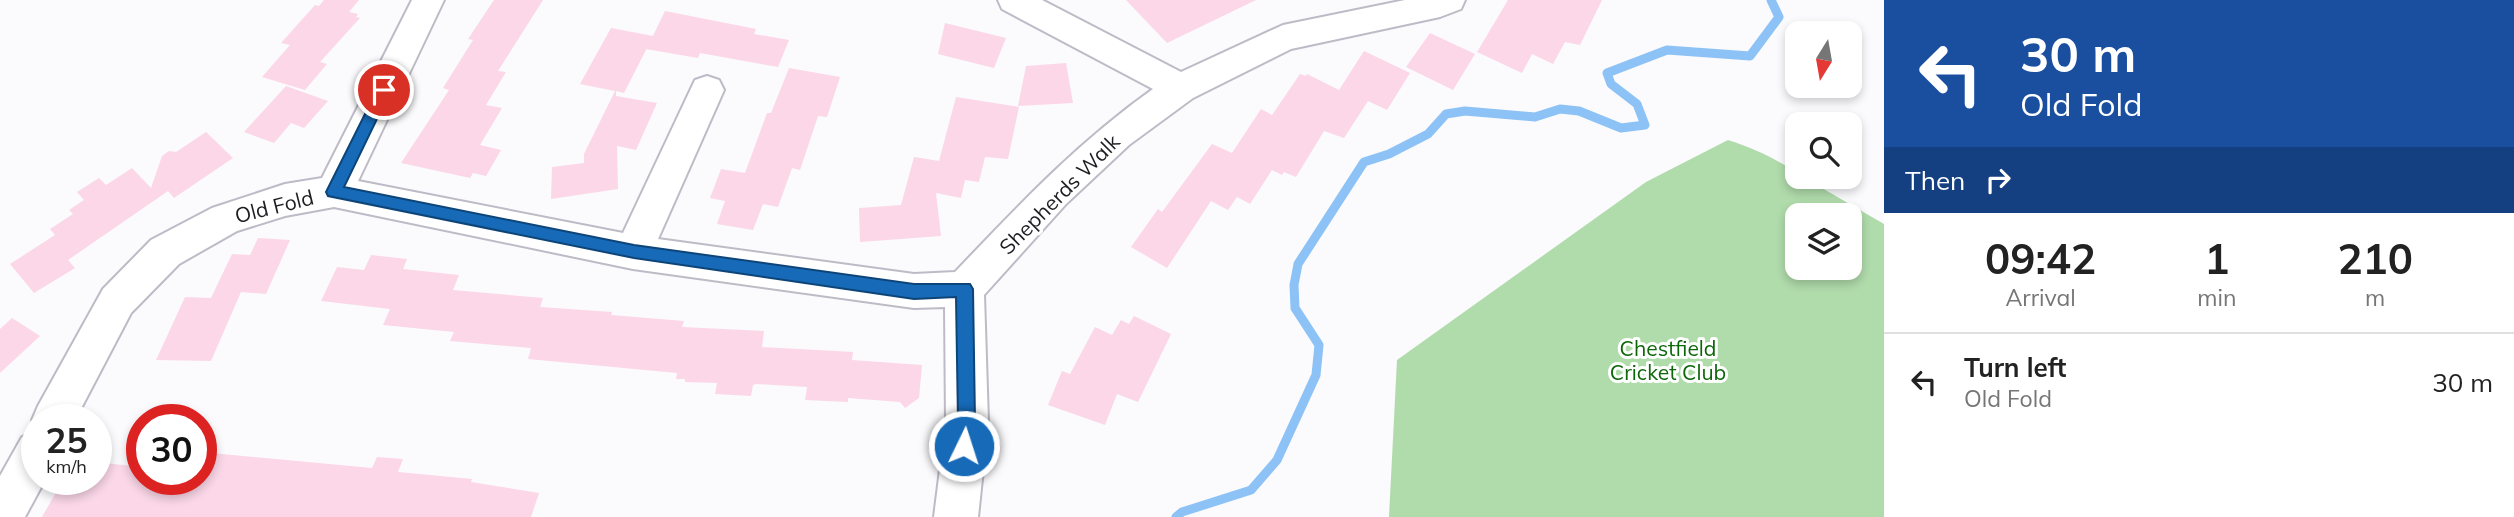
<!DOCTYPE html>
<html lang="en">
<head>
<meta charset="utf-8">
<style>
  body { margin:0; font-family:Mulish,sans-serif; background:#f2f2f2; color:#222; height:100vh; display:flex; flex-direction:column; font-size:26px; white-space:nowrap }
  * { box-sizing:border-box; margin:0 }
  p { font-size:23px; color:#767676 }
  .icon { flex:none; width:38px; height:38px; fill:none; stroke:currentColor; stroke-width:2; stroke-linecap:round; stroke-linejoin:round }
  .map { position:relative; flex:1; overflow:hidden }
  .side { display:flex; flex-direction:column; background:#fff; width:630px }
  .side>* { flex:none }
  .hud { background:#1a4fa0; color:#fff; overflow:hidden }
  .needle { width:46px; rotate:191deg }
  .tools { position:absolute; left:1785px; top:21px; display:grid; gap:14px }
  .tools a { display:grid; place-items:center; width:77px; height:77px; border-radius:14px; background:#fff; box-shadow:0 4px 10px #0003; font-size:35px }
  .speed { position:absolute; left:21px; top:404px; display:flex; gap:14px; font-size:35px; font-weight:700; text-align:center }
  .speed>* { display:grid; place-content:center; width:91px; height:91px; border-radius:50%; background:#fff; box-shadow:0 4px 10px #0003; line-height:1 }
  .speed small { font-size:18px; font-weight:400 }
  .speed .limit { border:10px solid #d22; background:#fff; color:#111 }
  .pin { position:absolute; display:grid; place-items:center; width:60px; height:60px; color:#fff; margin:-30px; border:4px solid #fff; border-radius:50%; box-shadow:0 2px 7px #0007 }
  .me { position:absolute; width:77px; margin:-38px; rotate:4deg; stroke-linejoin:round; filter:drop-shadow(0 0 5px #0008) }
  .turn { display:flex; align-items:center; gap:24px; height:147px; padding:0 21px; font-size:32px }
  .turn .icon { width:91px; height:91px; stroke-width:2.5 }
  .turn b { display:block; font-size:49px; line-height:60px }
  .then { display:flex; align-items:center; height:66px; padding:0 21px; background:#0003; gap:14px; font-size:26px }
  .eta { display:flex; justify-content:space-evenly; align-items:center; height:119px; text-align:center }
  .eta b { font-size:42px; font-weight:700; line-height:49px }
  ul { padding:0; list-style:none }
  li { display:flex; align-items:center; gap:21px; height:98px; padding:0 21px; border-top:2px solid #e0e0e0 }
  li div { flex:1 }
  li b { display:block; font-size:26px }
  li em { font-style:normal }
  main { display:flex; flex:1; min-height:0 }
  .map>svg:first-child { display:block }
</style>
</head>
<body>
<main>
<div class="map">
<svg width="1884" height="517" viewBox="0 0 1884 517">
  <rect width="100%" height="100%" fill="#fbfafd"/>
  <path fill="#b0dbab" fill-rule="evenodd" d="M1728,140C1753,148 1775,158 1797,173V177H1803L1884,224V517H1389L1397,360L1646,182ZM1797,215H1850V268H1797Z"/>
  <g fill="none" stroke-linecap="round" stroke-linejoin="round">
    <path stroke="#8cc2f5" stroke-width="9" d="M1176,517L1182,512L1251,490L1277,460L1316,375L1319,345L1295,308L1294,285L1298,264L1364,162L1389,154L1428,134L1446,114L1465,111L1535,117L1560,109L1579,111L1621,128L1645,125L1637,104L1611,84L1607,73L1667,50L1750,56L1779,17L1771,0"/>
  </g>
  <path fill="#fbd7e8" d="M324,0H359L349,12L358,14L356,17L360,18L320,62L327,64L305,90L262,77L290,45L281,43L315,5L319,6Z
    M494,0H543L498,71L506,72L486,105L502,108L480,145L501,150L486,176L473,173L470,178L401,163L449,90L443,88L473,40L468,39Z
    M1126,0H1256L1167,43Z
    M1508,0H1602L1580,45L1565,42L1553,64L1532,54L1522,73L1477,52Z
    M665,11L756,29L754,34L789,40L778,67L700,53L698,58L646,49L651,40L624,93L616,91V96L657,103L636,150L617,146L618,189L551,199L552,167L584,163V154L615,91L580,84L611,28L653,36Z
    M945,23L1006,38L994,68L938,54Z
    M1430,33L1475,54L1453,90L1406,67Z
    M1364,51L1410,73L1387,110L1368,101L1344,138L1324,131L1296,177L1284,172L1282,175L1272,170L1250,204L1237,197L1228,210L1211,201L1167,268L1131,247L1158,209L1162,212L1212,144L1232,153L1261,109L1272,115L1300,74L1306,76L1307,74L1339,90Z
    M1066,63L1073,103L1018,106L1026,66Z
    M789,68L840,77L827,117L818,116L800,170L792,168L778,207L763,204L753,230L717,224L725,201L710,198L721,169L745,173L767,113H771Z
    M286,86L328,101L304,128L291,123L274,143L244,132Z
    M956,97L1019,107L1008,159L985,157L979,182L965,180L961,198L936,193L941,236L860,242L859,208L901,205L914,157L939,161Z
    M206,132L233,158L174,198L168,191L68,260L75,268L34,293L10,264L55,235L50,229L73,214L69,210L84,200L77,192L99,178L106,185L132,168L151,188L162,156L169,151L176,152Z
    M258,238L290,240L266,294L241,292L211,361L156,360L185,297L211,298L232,254L250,255Z
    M371,255L407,259L403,269L459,275L453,290L543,298L540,307L612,312L611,315L684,321L682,327L764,331L762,347L853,352L852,360L922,365L919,398L905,408L900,402L848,398V402L805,400L807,387L756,384L753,385L751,396L715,394L717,383L685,382V379H676L677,373L528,359L531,348L450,341L454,332L383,325L390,309L321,301L337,267L364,270Z
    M1134,316L1171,334L1138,402L1117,394L1105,425L1048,405L1062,371L1070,374L1095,327L1112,335L1121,320L1129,324Z
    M12,318L40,336L0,373V329Z
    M201,452L372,468L377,457L403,459L398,472L472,479L471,482L539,493L531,517H42L63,480H96L104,463L142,467V480H201Z"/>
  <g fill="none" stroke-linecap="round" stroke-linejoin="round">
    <defs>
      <path id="minor" d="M412,0H444L358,181L623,233L695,80L707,76L719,80L724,90L658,239L914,274L955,272C1020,204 1076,144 1153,89L1002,9L998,0H1042L1181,72L1283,25L1405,0H1465L1461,9L1440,17L1291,49L1193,98L1129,145L1066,204L984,295L988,422L978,517H934L946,422L945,307L914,308L633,269L334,207L285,216L237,231L179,264L131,313L75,420H37V480H45L25,517H0V476L22,437L37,431L32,420L38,406L103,289L151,240L212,208L285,184L322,178Z"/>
    </defs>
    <use href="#minor" stroke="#bebbc7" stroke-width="4"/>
    <use href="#minor" fill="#fff" fill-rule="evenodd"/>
  </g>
  <path fill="#166ab8" stroke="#0e4578" stroke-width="2" d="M384,84L391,90L344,187L634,245L914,284H970L973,289L975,422L970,452L964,454L958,452L955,446L958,422L956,297L914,299L634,258L328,196L326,192L379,86Z"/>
  <g text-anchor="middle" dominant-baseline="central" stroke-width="6" stroke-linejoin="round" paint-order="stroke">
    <g font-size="21" fill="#1e1d21" stroke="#fff">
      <text transform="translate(1059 194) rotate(-45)">Shepherds Walk</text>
      <text transform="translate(274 206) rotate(-14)">Old Fold</text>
    </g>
    <g font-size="21" fill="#0c6709" stroke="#fff">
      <text x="1668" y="348">Chestfield<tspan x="1668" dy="24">Cricket Club</tspan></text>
    </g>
  </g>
</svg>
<div class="tools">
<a><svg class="needle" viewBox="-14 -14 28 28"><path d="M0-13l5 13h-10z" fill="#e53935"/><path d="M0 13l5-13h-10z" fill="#767676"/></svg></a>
<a><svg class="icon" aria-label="search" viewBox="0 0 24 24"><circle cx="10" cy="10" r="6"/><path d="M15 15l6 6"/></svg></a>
<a><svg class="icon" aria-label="layers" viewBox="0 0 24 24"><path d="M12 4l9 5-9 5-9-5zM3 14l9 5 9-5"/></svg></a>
</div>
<div class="speed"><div>25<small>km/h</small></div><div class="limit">30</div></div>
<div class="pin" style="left:384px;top:90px;background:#d93025"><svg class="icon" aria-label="arrive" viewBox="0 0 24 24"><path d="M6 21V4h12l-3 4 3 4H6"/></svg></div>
<svg class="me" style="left:964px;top:446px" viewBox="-20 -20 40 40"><circle r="17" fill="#166ab8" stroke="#fff" stroke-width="3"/><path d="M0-11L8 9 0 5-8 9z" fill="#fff"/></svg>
</div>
<section class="side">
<div class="hud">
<div class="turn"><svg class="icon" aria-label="left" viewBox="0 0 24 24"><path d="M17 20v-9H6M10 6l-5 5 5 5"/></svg><div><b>30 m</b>Old Fold</div></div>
<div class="then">Then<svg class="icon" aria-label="right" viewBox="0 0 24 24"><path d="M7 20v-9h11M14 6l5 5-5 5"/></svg></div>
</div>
<div class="eta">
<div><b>09:42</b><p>Arrival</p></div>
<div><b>1</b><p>min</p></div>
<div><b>210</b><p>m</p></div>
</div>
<ul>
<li><svg class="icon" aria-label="left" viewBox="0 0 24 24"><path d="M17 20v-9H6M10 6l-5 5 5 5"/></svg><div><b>Turn left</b><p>Old Fold</p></div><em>30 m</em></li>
</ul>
</section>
</main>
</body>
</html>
